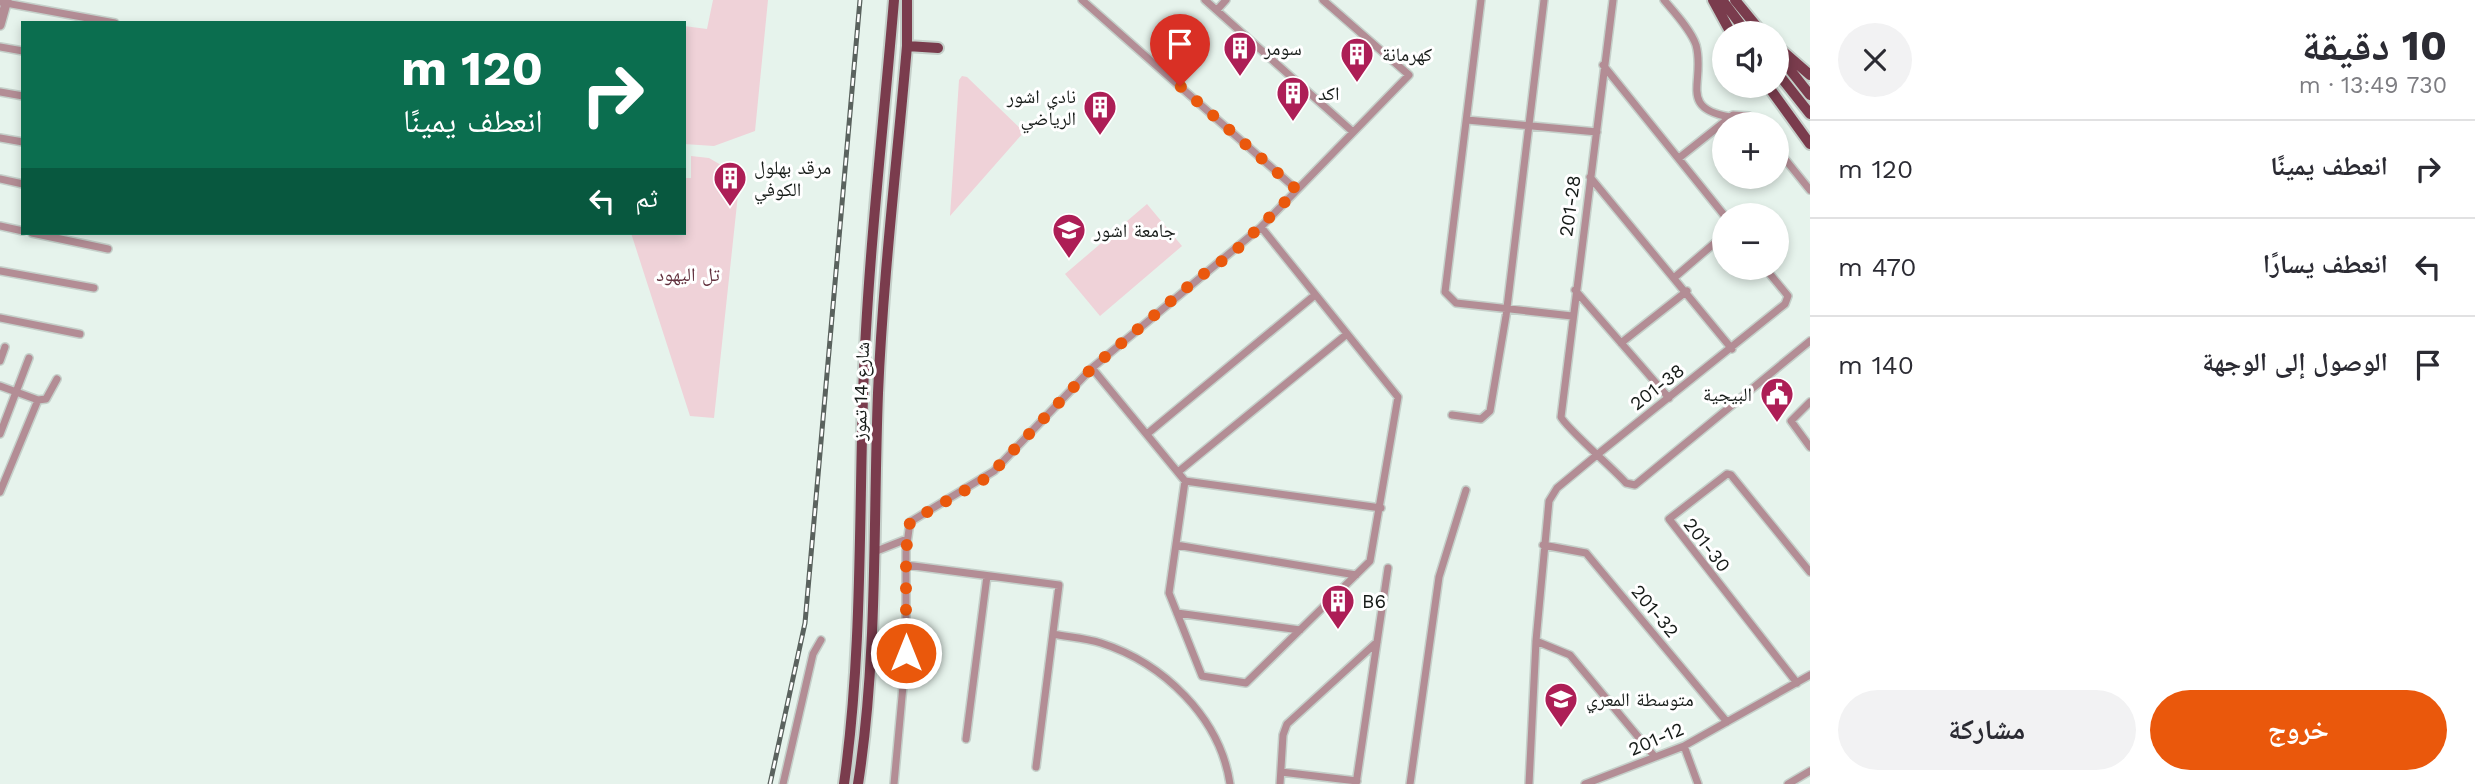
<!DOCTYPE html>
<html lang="ar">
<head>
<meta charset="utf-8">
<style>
  body { margin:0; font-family:"Work Sans","Noto Naskh Arabic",sans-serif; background:#f2f2f3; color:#2b2b33; direction:rtl; height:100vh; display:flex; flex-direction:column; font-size:26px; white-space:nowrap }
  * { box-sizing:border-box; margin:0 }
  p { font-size:23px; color:#7c7c81 }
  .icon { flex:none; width:38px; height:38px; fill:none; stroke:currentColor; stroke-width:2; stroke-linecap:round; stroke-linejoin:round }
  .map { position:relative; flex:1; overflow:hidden; direction:ltr }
  .details { display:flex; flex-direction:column; background:#fff; width:665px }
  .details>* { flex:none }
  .hud { position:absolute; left:21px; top:21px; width:665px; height:214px; border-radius:0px; box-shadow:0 4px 10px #0003; direction:rtl; background:#0b6e4f; color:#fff; overflow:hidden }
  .controls { position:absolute; left:1712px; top:21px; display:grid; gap:14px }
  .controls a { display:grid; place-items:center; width:77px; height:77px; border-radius:50%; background:#fff; box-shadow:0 4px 10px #0003; font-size:35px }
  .pin { position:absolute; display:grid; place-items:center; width:60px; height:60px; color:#fff; margin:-72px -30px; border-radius:50% 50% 50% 0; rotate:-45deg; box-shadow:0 0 7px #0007 }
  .pin .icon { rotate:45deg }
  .me { position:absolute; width:77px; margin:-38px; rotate:0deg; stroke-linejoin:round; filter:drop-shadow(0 0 5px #0008) }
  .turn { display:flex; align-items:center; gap:24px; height:147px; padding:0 28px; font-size:32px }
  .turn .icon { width:91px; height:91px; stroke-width:2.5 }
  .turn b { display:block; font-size:49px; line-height:60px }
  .then { display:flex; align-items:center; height:66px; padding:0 28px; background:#0003; gap:14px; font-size:26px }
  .round { display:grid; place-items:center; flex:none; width:74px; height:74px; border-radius:37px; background:#f2f2f3 }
  .summary { display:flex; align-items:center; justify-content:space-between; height:119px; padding:0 28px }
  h1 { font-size:42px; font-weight:700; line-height:52px }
  .cta { display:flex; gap:14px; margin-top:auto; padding:14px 28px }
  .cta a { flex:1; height:80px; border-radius:42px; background:#ea580c; color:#fff; font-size:28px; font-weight:700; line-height:80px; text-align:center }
  .cta a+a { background:#f2f2f3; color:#2b2b33 }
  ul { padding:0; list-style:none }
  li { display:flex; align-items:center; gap:21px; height:98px; padding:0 28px; border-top:2px solid #e1e1e2 }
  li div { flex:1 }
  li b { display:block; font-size:26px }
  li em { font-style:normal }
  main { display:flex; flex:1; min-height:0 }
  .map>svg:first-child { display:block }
</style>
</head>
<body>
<main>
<section class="details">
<div class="summary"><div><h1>10 دقيقة</h1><p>730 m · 13:49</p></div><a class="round"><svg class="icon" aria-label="close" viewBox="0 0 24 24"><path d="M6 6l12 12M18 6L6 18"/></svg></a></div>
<ul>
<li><svg class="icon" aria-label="right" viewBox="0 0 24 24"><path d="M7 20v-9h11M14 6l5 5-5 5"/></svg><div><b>انعطف يمينًا</b></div><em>120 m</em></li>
<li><svg class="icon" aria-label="left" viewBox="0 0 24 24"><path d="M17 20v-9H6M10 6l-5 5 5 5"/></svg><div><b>انعطف يسارًا</b></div><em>470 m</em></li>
<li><svg class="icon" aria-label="arrive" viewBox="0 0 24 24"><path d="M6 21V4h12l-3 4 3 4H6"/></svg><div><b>الوصول إلى الوجهة</b></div><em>140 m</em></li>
</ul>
<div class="cta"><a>خروج</a><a>مشاركة</a></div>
</section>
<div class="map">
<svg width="1810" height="784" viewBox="0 0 1810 784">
  <rect width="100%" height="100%" fill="#e6f3ec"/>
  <path fill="#efd2d8" d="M713,0H768L755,131L714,146L684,144V26L707,29Z
    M962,76L967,77L1024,132L950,216L959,80Z
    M691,156L709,158L740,176L714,418L690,416L631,233H684V178H691Z
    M1147,204L1182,246L1100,316L1065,274Z"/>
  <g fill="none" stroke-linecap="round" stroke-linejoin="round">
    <defs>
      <path id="minor" d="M1082,0L1297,190
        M1205,0L1353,132
        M1481,0L1445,292L1456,303L1572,316
        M1613,0L1561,417C1565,427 1615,470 1626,483L1635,485L1810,341
        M1664,0C1674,12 1691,30 1696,45C1706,81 1677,108 1730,117
        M0,2L115,23
        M1217,10L1226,0
        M0,47L23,51
        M1603,65L1724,215
        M0,92L23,96
        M1467,120L1597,132
        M0,138L23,142
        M1776,148L1810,190
        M1679,158L1733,115L1749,116L1757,124
        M1590,177L1732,349
        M0,179L23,184
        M0,226L23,231
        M32,233L108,249
        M0,271L94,288
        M1675,277L1724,235
        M1575,290L1669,398
        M0,318L80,334
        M1621,343L1687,291
        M0,361L5,347
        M1092,368L1185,481L1381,508
        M0,386L38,400L0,492
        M38,400L46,399L57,379
        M1810,402L1791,421L1810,447
        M1452,415L1481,419L1490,411L1506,316L1544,0
        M0,434L29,358
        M1147,434L1315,295
        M1178,472L1347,334
        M1185,481L1169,593L1202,676L1246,683L1370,561L1398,397L1261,227
        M1176,545L1356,575
        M1543,545L1586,553L1727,722
        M874,552L907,539
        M906,565L1059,585L1036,767
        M1177,613L1300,630
        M1053,634C1068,637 1086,638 1101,643C1163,663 1220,717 1230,784
        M1536,641L1570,655L1655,757
        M1797,683L1669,519L1727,474L1731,475L1810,572
        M966,739L987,576
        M1684,746L1698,784
        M1281,772L1357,781
        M783,784L813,654L821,640
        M894,784L906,653V551L910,522L994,471L1092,368L1261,227L1409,75L1323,0
        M1280,784L1283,735L1287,724L1377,642
        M1356,784L1388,568
        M1410,784L1439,577L1466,490
        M1529,784L1536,641L1549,501L1557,488L1598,454L1785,304L1788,296L1765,268
        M1585,784L1684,746L1810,675
        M1788,784L1810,771"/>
      <path id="tertiary" d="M0,25L7,0"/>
      <path id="primary" d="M1713,0L1731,33
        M1722,0L1747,33
        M1735,0L1762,33
        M907,46L938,48
        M1778,47L1810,75
        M1776,52L1810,95
        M1776,71L1810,114
        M1768,86L1810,144
        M844,784C862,656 859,526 863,397C867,265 883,132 894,0
        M858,784C878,655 873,523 878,393C883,277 897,162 907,46V0"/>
    </defs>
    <use href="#minor" stroke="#c5d0ca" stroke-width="10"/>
    <use href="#tertiary" stroke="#c5d0ca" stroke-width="12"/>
    <use href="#primary" stroke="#c5d0ca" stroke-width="14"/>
    <use href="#minor" stroke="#b38d95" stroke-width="7"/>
    <use href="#tertiary" stroke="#b38d95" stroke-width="9"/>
    <use href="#primary" stroke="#7a3c4d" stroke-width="10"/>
    <defs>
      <path id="rail" d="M770,784L805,623L860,0"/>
    </defs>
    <use href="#rail" stroke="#5a625e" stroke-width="5"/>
    <use href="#rail" stroke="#fff" stroke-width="2.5" stroke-dasharray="8" stroke-linecap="butt"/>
  </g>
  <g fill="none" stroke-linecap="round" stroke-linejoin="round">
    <path stroke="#ea580c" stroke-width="12" stroke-dasharray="0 21.6" d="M906,653V551L910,522L988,477L1092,368L1198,278L1233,253L1297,190L1180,86"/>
  </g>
  <defs>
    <symbol id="building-pin" viewBox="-11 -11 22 30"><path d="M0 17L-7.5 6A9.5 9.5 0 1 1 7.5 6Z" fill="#ad1e56" stroke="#fff"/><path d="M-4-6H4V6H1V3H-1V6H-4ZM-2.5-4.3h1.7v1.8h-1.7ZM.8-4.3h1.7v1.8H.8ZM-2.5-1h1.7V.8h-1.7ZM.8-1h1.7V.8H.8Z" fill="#fff"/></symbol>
    <symbol id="university-pin" viewBox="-11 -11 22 30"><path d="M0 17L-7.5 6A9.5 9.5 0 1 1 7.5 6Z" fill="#ad1e56" stroke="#fff"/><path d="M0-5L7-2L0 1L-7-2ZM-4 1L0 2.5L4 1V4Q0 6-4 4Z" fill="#fff"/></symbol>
    <symbol id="civic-pin" viewBox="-11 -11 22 30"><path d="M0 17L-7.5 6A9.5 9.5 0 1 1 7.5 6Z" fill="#ad1e56" stroke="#fff"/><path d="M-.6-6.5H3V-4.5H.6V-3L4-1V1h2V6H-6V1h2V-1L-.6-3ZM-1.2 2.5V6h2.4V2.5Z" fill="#fff"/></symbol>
    <symbol id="school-pin" viewBox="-11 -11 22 30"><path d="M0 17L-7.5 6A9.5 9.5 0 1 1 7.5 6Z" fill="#ad1e56" stroke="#fff"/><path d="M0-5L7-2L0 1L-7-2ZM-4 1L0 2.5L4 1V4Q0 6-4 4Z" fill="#fff"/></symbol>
  </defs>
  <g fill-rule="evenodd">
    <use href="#building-pin" x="1221" y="29" width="38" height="52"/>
    <use href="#building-pin" x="1338" y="35" width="38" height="52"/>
    <use href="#building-pin" x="1274" y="74" width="38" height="52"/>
    <use href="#building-pin" x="1081" y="88" width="38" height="52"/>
    <use href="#building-pin" x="711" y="159" width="38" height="52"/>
    <use href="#university-pin" x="1050" y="211" width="38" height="52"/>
    <use href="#civic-pin" x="1758" y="375" width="38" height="52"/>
    <use href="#building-pin" x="1319" y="582" width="38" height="52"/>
    <use href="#school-pin" x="1542" y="680" width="38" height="52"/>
  </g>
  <g text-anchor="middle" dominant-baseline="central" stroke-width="6" stroke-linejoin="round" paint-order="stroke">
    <g font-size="19" fill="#161b18" stroke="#fff" text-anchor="start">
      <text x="1264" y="48">سومر</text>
      <text x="1382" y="54">كهرمانة</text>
      <text x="1318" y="93">اكد</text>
      <text x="1076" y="96" text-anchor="end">نادي اشور<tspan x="1076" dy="22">الرياضي</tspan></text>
      <text x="754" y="167">مرقد بهلول<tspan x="754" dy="22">الكوفي</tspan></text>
      <text x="1094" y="230">جامعة اشور</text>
      <text x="1752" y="394" text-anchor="end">البيجية</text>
      <text x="1362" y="601">B6</text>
      <text x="1586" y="699">متوسطة المعري</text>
    </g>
    <g font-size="19" fill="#161b18" stroke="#fff">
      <text transform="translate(1570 206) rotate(-82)">201-28</text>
      <text transform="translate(1657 387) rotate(-38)">201-38</text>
      <text transform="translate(861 391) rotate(-88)">شارع 14 تموز</text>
      <text transform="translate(1707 545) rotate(52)">201-30</text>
      <text transform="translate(1655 611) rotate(50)">201-32</text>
      <text transform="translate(1656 739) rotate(-23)">201-12</text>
    </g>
    <g font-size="19" fill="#62303d" stroke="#fff">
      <text x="688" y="274">تل اليهود</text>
    </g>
  </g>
</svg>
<div class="controls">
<a><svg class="icon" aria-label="sound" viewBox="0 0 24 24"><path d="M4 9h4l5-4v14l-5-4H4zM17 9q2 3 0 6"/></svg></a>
<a>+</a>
<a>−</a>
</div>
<div class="pin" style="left:1180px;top:86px;background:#d93025"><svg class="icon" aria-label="arrive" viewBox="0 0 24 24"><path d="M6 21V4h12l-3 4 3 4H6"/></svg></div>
<svg class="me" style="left:906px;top:653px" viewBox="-20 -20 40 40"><circle r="17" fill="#ea580c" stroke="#fff" stroke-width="3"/><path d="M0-11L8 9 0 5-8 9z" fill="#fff"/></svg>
<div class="hud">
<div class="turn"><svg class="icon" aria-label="right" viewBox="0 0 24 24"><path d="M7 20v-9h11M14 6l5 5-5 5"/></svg><div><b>120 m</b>انعطف يمينًا</div></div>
<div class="then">ثم<svg class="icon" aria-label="left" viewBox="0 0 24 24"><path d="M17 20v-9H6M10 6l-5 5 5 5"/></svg></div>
</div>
</div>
</main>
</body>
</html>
